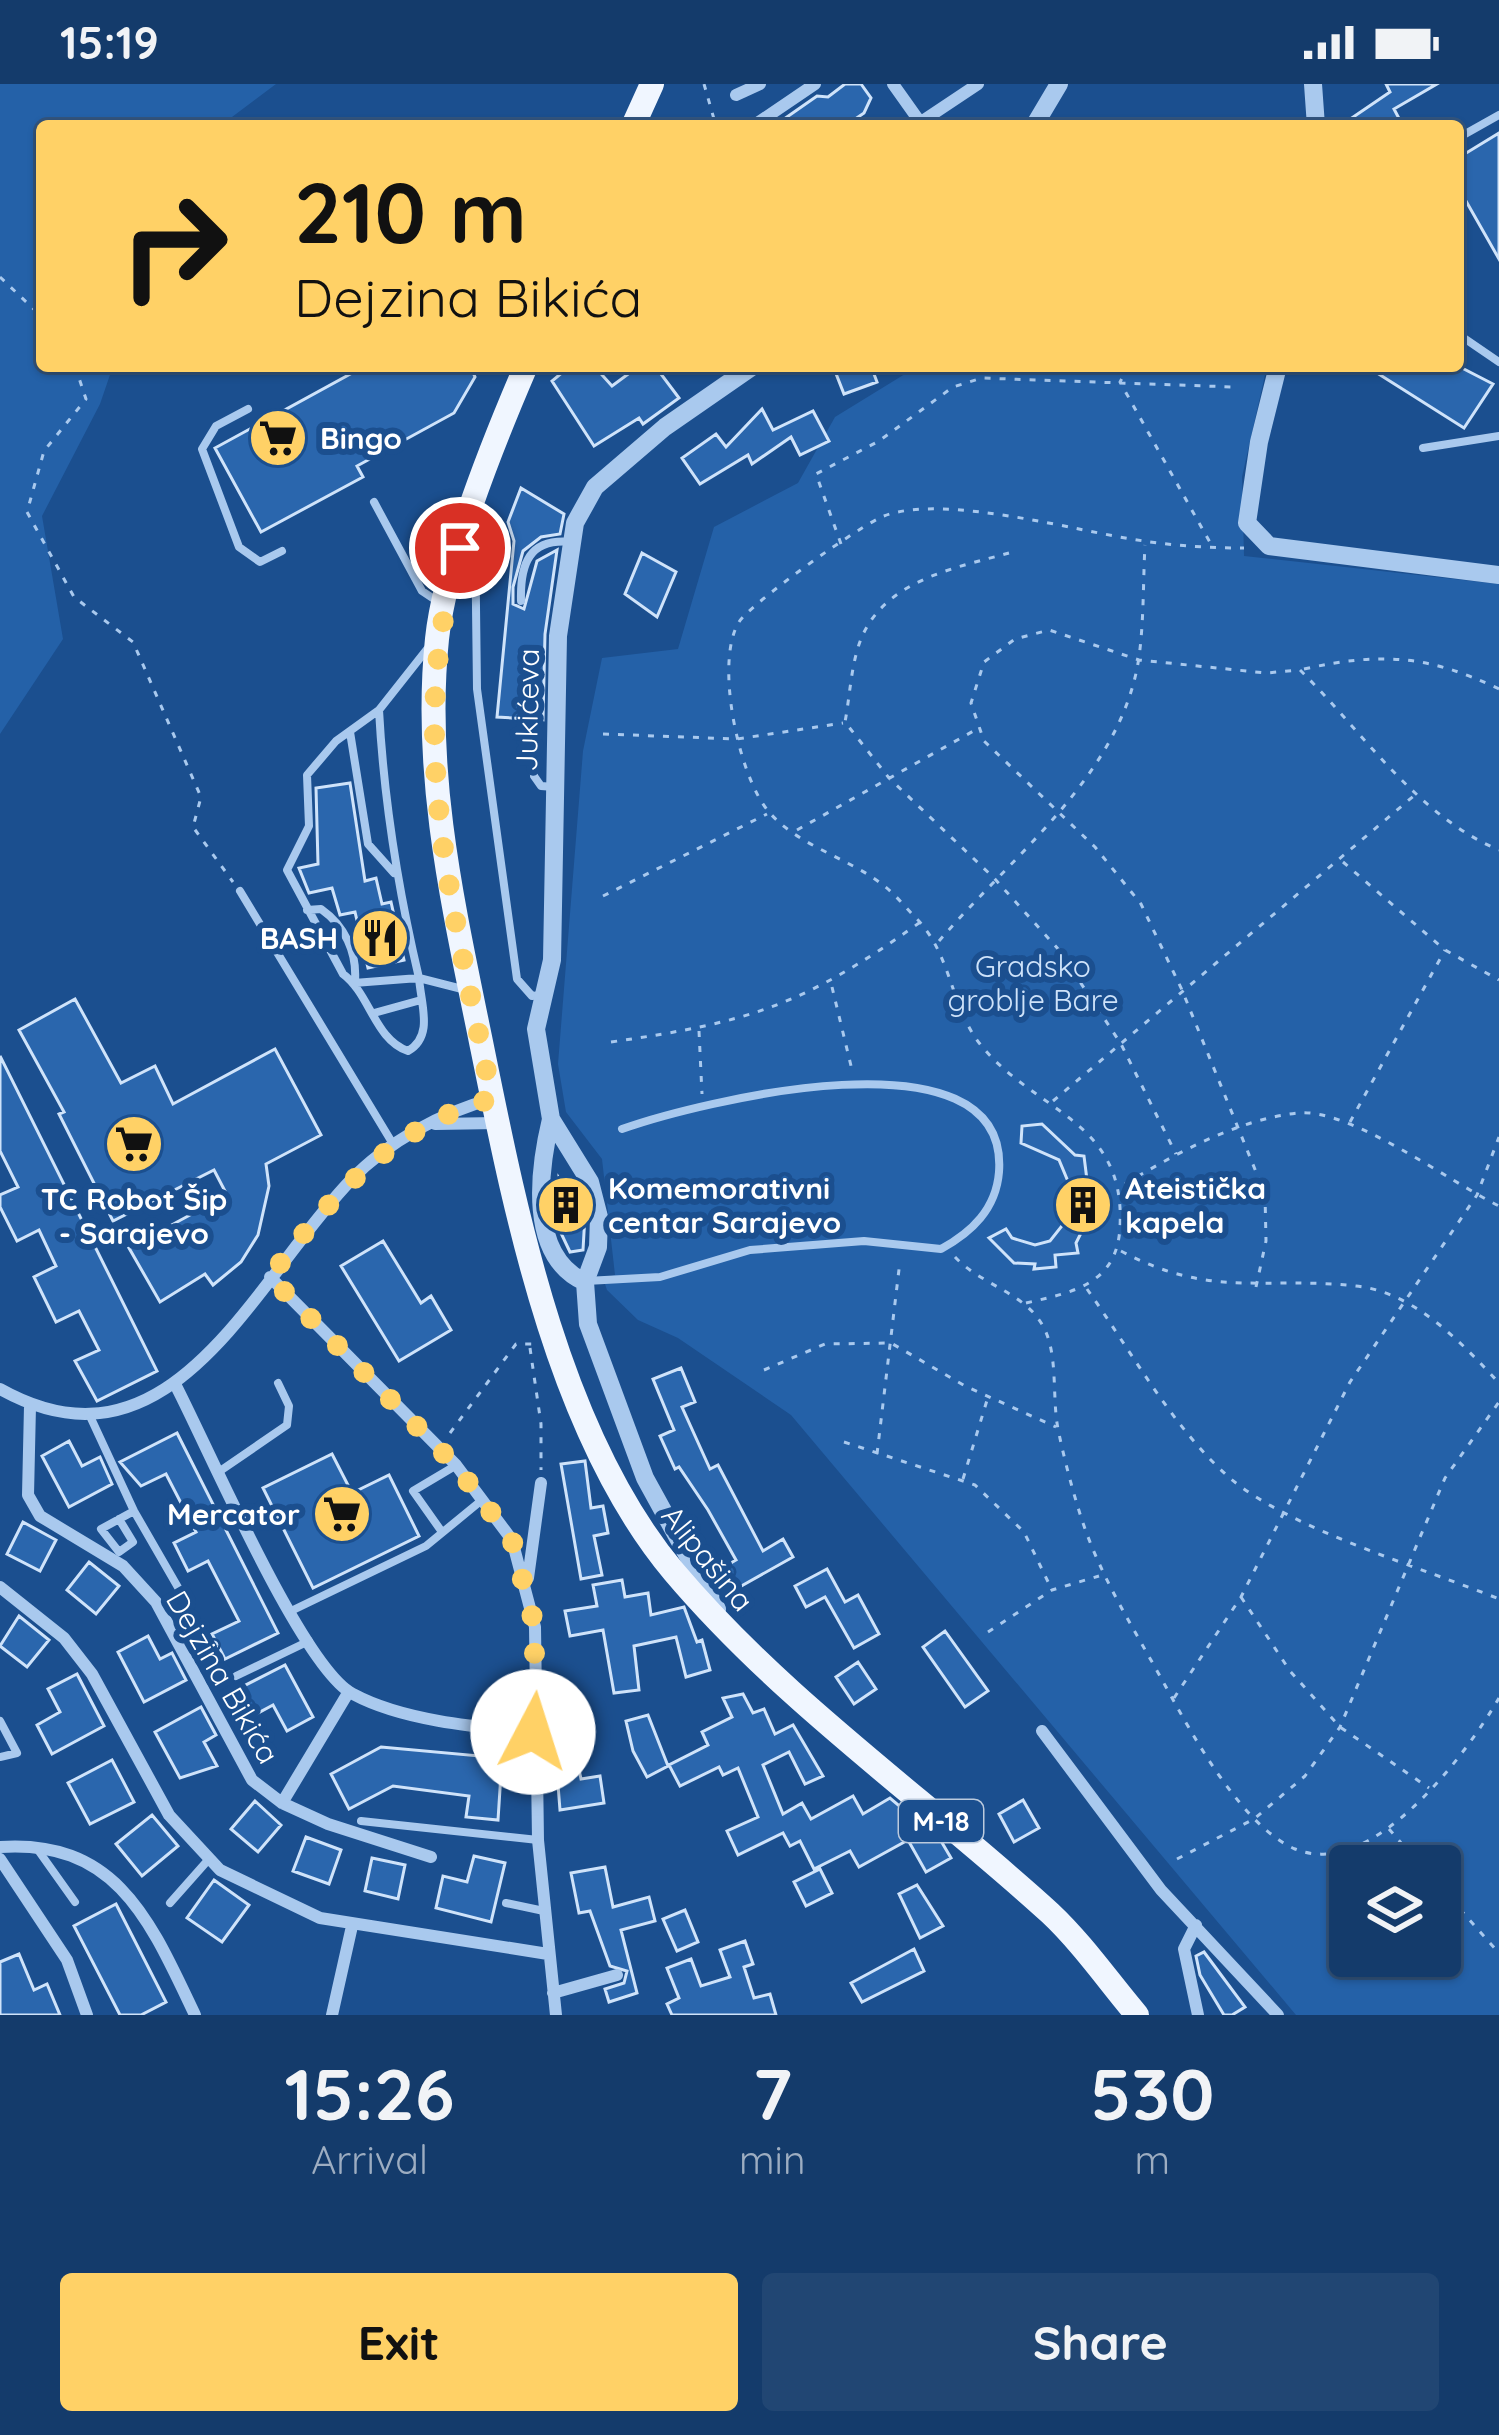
<!DOCTYPE html>
<html lang="en">
<head>
<meta charset="utf-8">
<style>
  body { margin:0; font-family:Quicksand,sans-serif; background:#214673; color:#f1f3f6; height:100vh; display:flex; flex-direction:column; font-size:45px; white-space:nowrap }
  * { box-sizing:border-box; margin:0 }
  p { font-size:39px; color:#9dadc1 }
  .icon { flex:none; width:66px; height:66px; fill:none; stroke:currentColor; stroke-width:2; stroke-linecap:round; stroke-linejoin:round }
  .map { position:relative; height:1931px; overflow:hidden }
  .drawer { display:flex; flex-direction:column; background:#143b6b; flex:1 }
  .drawer>* { flex:none }
  .hud { position:absolute; left:36px; top:36px; width:1428px; height:252px; border-radius:12px; box-shadow:0 3px 9px #0004,0 0 0 3px #33557e; background:#ffd166; color:#111; overflow:hidden }
  .buttons { position:absolute; left:1329px; top:1761px; display:grid; gap:24px }
  .buttons a { display:grid; place-items:center; width:132px; height:132px; border-radius:12px; background:#143b6b; box-shadow:0 3px 9px #0004,0 0 0 3px #33557e; font-size:60px }
  .pin { position:absolute; display:grid; place-items:center; width:102px; height:102px; color:#fff; margin:-51px; border:6px solid #fff; border-radius:50%; box-shadow:0 3px 12px #0007 }
  .me { position:absolute; width:132px; margin:-66px; rotate:5deg; stroke-linejoin:round; filter:drop-shadow(0 0 9px #0008) }
  .turn { display:flex; align-items:center; gap:42px; height:252px; padding:0 60px; font-size:54px }
  .turn .icon { width:156px; height:156px; stroke-width:2.5 }
  .turn b { display:block; font-size:84px; line-height:102px }
  .eta { display:flex; justify-content:space-evenly; align-items:center; height:204px; text-align:center }
  .eta b { font-size:72px; font-weight:700; line-height:84px }
  .action { display:flex; gap:24px; margin-top:auto; padding:24px 60px }
  .action a { flex:1; height:138px; border-radius:12px; background:#ffd166; color:#111; font-size:48px; font-weight:700; line-height:138px; text-align:center }
  .action a+a { background:#214673; color:#f1f3f6 }
  .status { display:flex; justify-content:space-between; align-items:center; height:84px; padding:0 60px; background:#143b6b; direction:ltr }
  .status svg { height:33px; fill:currentColor }
  .map>svg:first-child { display:block }
</style>
</head>
<body>
<div class="status"><b>15:19</b><svg viewBox="0 0 49 12"><path d="M0 12V9h3v3zM5 12V6h3v6zM10 12V3h3v9zM15 12V0h3v12zM26 1h20v11H26zM47 4h2v5h-2z"/></svg></div>
<div class="map">
<svg width="1499" height="1931" viewBox="0 0 1499 1931">
  <rect width="100%" height="100%" fill="#1b4f8f"/>
  <path fill="#2461a8" fill-rule="evenodd" d="M0,0H276L220,42H42V282H113L100,320L42,432L63,555L0,650Z
    M918,282H1267L1242,393L1244,472L1499,500V1931H1296L791,1331L678,1254L638,1236L607,1206L603,1194L615,1191L602,1075L566,1028L558,980L583,667L602,574L678,565L714,443L798,399L835,333ZM1350,1782H1440V1872H1350Z"/>
  <path fill="#2a66ad" stroke="#cfe3fa" stroke-width="3" d="M845,0H861L871,14L864,29L845,42H774L817,12L828,13Z
    M1386,0H1437L1394,25L1403,42H1340L1390,8Z
    M1499,49V175L1458,103V74Z
    M365,282H470L475,293L454,329L357,382L363,393L261,448L215,364Z
    M570,282H594L612,302L639,282H655L679,314L643,340L639,334L594,362L552,297Z
    M833,282H871L877,298L844,310Z
    M1366,282H1458L1493,300L1464,344Z
    M762,325L773,346L813,327L829,357L800,371L791,353L752,380L748,371L700,400L682,374L716,350L726,363Z
    M521,404L564,430L560,450L541,453L523,467L513,503V520L524,525L537,477L557,466L545,550L543,636L497,633L514,457L508,438Z
    M642,469L676,488L657,533L625,510Z
    M350,699L365,797L376,794L382,820L391,818L404,876L368,884L355,828L340,831L332,804L309,809L299,784L318,780L316,704Z
    M75,915L121,999L155,982L173,1020L275,965L321,1051L266,1080L269,1102L258,1151L241,1178L213,1201L205,1190L160,1218L129,1164L227,1111L214,1086L113,1137L59,1030L64,1028L19,946Z
    M0,972L157,1287L97,1317L75,1277L99,1266L79,1227L56,1238L34,1193L56,1182L39,1146L17,1157L0,1123V1111L18,1103L0,1067Z
    M1042,1040L1075,1071L1084,1072L1089,1112L1100,1125L1090,1131L1076,1159L1078,1169L1055,1171L1056,1183L1034,1185L1035,1180L1014,1179L989,1154L1006,1145L1012,1154L1035,1161L1050,1157L1069,1133L1072,1107L1059,1076L1021,1059L1022,1042Z
    M559,1094L585,1131L583,1166L570,1168L559,1145Z
    M383,1157L421,1219L431,1212L451,1246L399,1277L341,1182Z
    M681,1284L695,1318L682,1323L710,1385L718,1381L763,1467L783,1455L793,1473L736,1505L724,1483L736,1476L708,1426L679,1383L675,1385L660,1352L674,1346L653,1295Z
    M177,1349L278,1549L225,1575L212,1550L239,1537L208,1477L188,1487L174,1459L196,1448L166,1390L141,1402L120,1378Z
    M69,1357L82,1382L100,1373L112,1400L69,1423L42,1372Z
    M332,1370L352,1409L389,1391L419,1452L313,1504L263,1404Z
    M585,1377L591,1424L603,1422L608,1449L594,1452L602,1491L581,1495L561,1380Z
    M23,1438L56,1456L40,1487L7,1470Z
    M89,1478L119,1502L96,1530L67,1506Z
    M827,1485L845,1518L858,1511L879,1550L854,1564L825,1513L806,1523L795,1502Z
    M622,1496L625,1513L648,1509L651,1531L684,1523L697,1558L702,1556L710,1586L686,1593L676,1553L634,1562L639,1606L614,1609L603,1546L570,1552L565,1527L597,1522L593,1501Z
    M19,1532L49,1556L27,1583L0,1562Z
    M945,1547L988,1607L965,1623L923,1563Z
    M148,1552L160,1575L172,1569L186,1596L144,1618L118,1568Z
    M858,1578L876,1605L854,1620L836,1593Z
    M285,1581L313,1633L287,1647L273,1621L249,1634L234,1607Z
    M77,1590L104,1642L52,1670L37,1641L60,1628L48,1605Z
    M743,1610L753,1629L764,1625L775,1650L793,1641L823,1692L805,1700L789,1668L763,1681L783,1730L802,1719L811,1735L853,1712L863,1730L890,1714L941,1757L951,1774L926,1788L908,1756L859,1783L850,1767L814,1785L800,1757L790,1762L783,1749L738,1771L727,1747L758,1733L738,1684L723,1691L719,1683L680,1702L669,1681L708,1661L702,1648L732,1633L723,1614Z
    M201,1623L216,1651L204,1658L217,1682L180,1694L155,1648Z
    M648,1631L668,1682L647,1693L633,1667L626,1637Z
    M381,1663L502,1674L498,1736L466,1733L469,1712L393,1702L349,1725L331,1690Z
    M576,1671L581,1695L600,1692L604,1719L560,1726L556,1675Z
    M112,1676L134,1718L90,1740L68,1699Z
    M1023,1716L1039,1744L1014,1758L999,1730Z
    M255,1717L281,1741L258,1768L231,1745Z
    M152,1731L178,1762L142,1792L116,1760Z
    M306,1753L341,1766L329,1800L293,1787Z
    M474,1772L505,1779L491,1838L436,1824L443,1792L467,1798Z
    M372,1774L405,1781L398,1815L365,1807Z
    M605,1783L613,1823L649,1813L655,1837L621,1846L637,1909L609,1918L605,1905L624,1899L627,1887L610,1882L590,1827L579,1829L571,1789Z
    M820,1785L832,1809L806,1822L794,1798Z
    M214,1796L249,1821L222,1858L187,1834Z
    M917,1801L943,1842L920,1854L899,1810Z
    M116,1820L166,1918L141,1931H120L74,1842Z
    M685,1826L698,1858L677,1867L663,1835Z
    M745,1857L753,1880L744,1883L754,1914L770,1910L776,1931H672L667,1920L679,1914L667,1884L691,1875L701,1902L730,1893L720,1866Z
    M914,1865L924,1887L862,1918L851,1899Z
    M1204,1868L1245,1923L1232,1931H1224L1200,1891L1196,1872Z
    M19,1870L34,1906L47,1900L60,1931H0V1878Z"/>
  <g fill="none" stroke-linecap="round" stroke-linejoin="round">
    <path stroke="#a9c9ee" stroke-width="3" stroke-dasharray="6 9" stroke-linecap="butt" d="M704,0L716,42
      M0,193L42,233
      M75,282L86,315L44,367L27,428L74,513L133,558L201,713L193,743L233,798
      M1129,282L1120,298L1212,462
      M841,460L816,390L879,357L953,303L982,294L1233,303
      M1009,469C955,484 885,496 861,555C851,580 850,612 845,638L889,694L994,794L1059,866L1121,960L1176,1070
      M1304,585C1381,568 1428,571 1499,605
      M603,650L737,655L843,639
      M797,746L977,645
      M1343,778L1445,866L1499,896
      M603,812L767,730
      M939,857C1012,772 1122,690 1139,573C1144,536 1143,498 1145,461
      M832,903L852,986
      M699,947L702,1010
      M611,958C751,938 804,921 919,839
      M1053,1017L1416,710
      M1350,1038L1445,866
      M1125,1100C1175,1070 1236,1036 1297,1029C1349,1023 1450,1098 1499,1122
      M1121,1167C1211,1215 1263,1192 1356,1202C1414,1208 1461,1258 1499,1299
      M955,1173C982,1202 1028,1209 1045,1246C1058,1274 1052,1314 1058,1345C1064,1374 1072,1405 1081,1433C1101,1495 1135,1546 1166,1603C1193,1652 1242,1742 1295,1765C1372,1797 1466,1671 1499,1614
      M1256,1203L1266,1157L1265,1110L1182,906L1141,820L1095,763L984,657L971,619L984,578L1015,555L1049,546L1139,576L1266,589L1300,586C1362,647 1417,732 1499,766
      M1087,1205C1131,1267 1174,1346 1231,1395C1292,1446 1423,1484 1499,1515
      M1026,1219C1074,1208 1117,1200 1120,1143C1126,1035 1035,1029 980,960C950,922 952,870 915,833C905,823 895,810 883,801C849,774 798,762 769,728C739,694 714,578 739,538C751,519 862,440 884,432C944,409 1079,448 1144,457C1177,462 1211,464 1244,464
      M530,1264L541,1340V1386
      M764,1286L825,1260L891,1259L965,1302L1056,1343
      M450,1349L516,1260H532
      M844,1358L975,1401L1024,1448L1052,1506
      M877,1370L900,1177
      M963,1395L988,1313
      M1241,1513L1290,1587L1340,1643L1429,1704
      M988,1548L1052,1506L1099,1492
      M1174,1614L1241,1513L1350,1298L1477,1111L1499,1053
      M1389,1745L1421,1782
      M1177,1775L1254,1735L1305,1692L1340,1643L1445,1394L1499,1318
      M1440,1803L1499,1869"/>
    <path stroke="#a9c9ee" stroke-width="8" d="M1458,54L1499,31
      M1458,250L1499,278
      M248,325L216,342L202,365L239,463L260,478L282,467
      M1423,364L1499,352
      M374,418L422,507L437,517
      M475,441L477,605L517,895L532,912L541,911
      M521,517C520,480 529,454 571,458
      M428,564L379,626C384,718 398,805 419,894L466,906
      M350,648L368,760L394,789
      M533,664L534,692L541,702L554,703
      M240,807L393,1060
      M307,826L321,825C345,842 357,868 355,897
      M354,899L419,894C421,921 434,952 408,967C375,956 370,910 343,890L287,786L309,742L307,691L336,657L379,626
      M374,929L421,916
      M586,1197L660,1193L750,1166L864,1157L941,1165C972,1148 996,1125 999,1088C1010,939 695,1019 622,1045
      M89,1330L134,1427L183,1512
      M220,1387L287,1341L289,1322L278,1299
      M119,1435L133,1458L119,1468L101,1445L134,1427
      M442,1448L413,1407L455,1382
      M291,1527L426,1462L482,1416
      M236,1592L309,1557
      M0,1637L17,1669L0,1673
      M361,1737L538,1756
      M38,1766L75,1818
      M170,1819L209,1775
      M506,1819L544,1827"/>
    <path stroke="#a9c9ee" stroke-width="12" d="M893,0L920,38
      M736,11L760,0
      M753,42L815,0
      M915,42L978,0
      M435,1040L497,1039
      M270,1193L456,1381L512,1456L535,1543L538,1756L556,1931
      M175,1300C207,1361 302,1584 353,1610C403,1637 477,1643 533,1648
      M0,1305C171,1401 254,1196 351,1096C387,1058 443,1028 492,1015
      M30,1322L28,1411L40,1432L123,1482L156,1518L252,1696L282,1719
      M528,1494L541,1399
      M0,1503L64,1554L92,1590L169,1731L220,1786L320,1834L548,1870
      M348,1609L282,1719L328,1740L431,1773
      M1042,1647L1161,1806L1278,1931
      M0,1763C118,1755 151,1839 195,1931
      M0,1775L67,1876L87,1931
      M1196,1841L1184,1865L1198,1931
      M553,1909L617,1891
      M332,1931L352,1842"/>
    <path stroke="#a9c9ee" stroke-width="18" d="M1313,0L1316,42
      M1034,42L1059,0
      M1278,282L1259,358L1247,439L1269,462L1499,491
      M551,1035C539,1085 527,1172 585,1198
      M717,1525L645,1394L588,1240L585,1198L598,1163L599,1133L590,1098L551,1035L536,945L552,876L558,552L575,439L595,403L665,343L753,282"/>
    <path stroke="#f0f6ff" stroke-width="24" d="M633,42L652,0
      M526,282C495,354 445,478 437,555C423,690 453,821 480,953C515,1126 558,1350 674,1488C784,1618 925,1715 1050,1829C1082,1859 1109,1898 1137,1931"/>
  </g>
  <g fill="none" stroke-linecap="round" stroke-linejoin="round">
    <path stroke="#ffd166" stroke-width="21" stroke-dasharray="0 37.8" d="M460,464C403,659 454,822 492,1015C395,1040 328,1115 270,1193L456,1382L512,1456L535,1543L533,1648"/>
  </g>
  <defs>
    <symbol id="supermarket-disc" viewBox="-11 -11 22 22"><circle r="9.5" fill="#ffd166" stroke="#1b4f8f"/><path d="M-6-5.5h2.5l.6 2H6L4.5 2H-2.5L-4.4-4H-6ZM-1.5 3.2a1.3 1.3 0 1 0 .1 0ZM3 3.2a1.3 1.3 0 1 0 .1 0Z" fill="#111"/></symbol>
    <symbol id="restaurant-disc" viewBox="-11 -11 22 22"><circle r="9.5" fill="#ffd166" stroke="#1b4f8f"/><path d="M-5-6h1v4h1v-4h1v4h1v-4h1v5L-1.5 .5V6h-2V.5L-5-1ZM5-6V6H3V1.5H1.5Q1.5-4 5-6Z" fill="#111"/></symbol>
    <symbol id="building-disc" viewBox="-11 -11 22 22"><circle r="9.5" fill="#ffd166" stroke="#1b4f8f"/><path d="M-4-6H4V6H1V3H-1V6H-4ZM-2.5-4.3h1.7v1.8h-1.7ZM.8-4.3h1.7v1.8H.8ZM-2.5-1h1.7V.8h-1.7ZM.8-1h1.7V.8H.8Z" fill="#111"/></symbol>
  </defs>
  <g fill-rule="evenodd">
    <use href="#supermarket-disc" x="245" y="321" width="66" height="66"/>
    <use href="#restaurant-disc" x="347" y="821" width="66" height="66"/>
    <use href="#supermarket-disc" x="101" y="1027" width="66" height="66"/>
    <use href="#building-disc" x="533" y="1088" width="66" height="66"/>
    <use href="#building-disc" x="1050" y="1088" width="66" height="66"/>
    <use href="#supermarket-disc" x="309" y="1397" width="66" height="66"/>
  </g>
  <g text-anchor="middle" dominant-baseline="central" stroke-width="12" stroke-linejoin="round" paint-order="stroke">
    <rect fill="#1b4f8f" stroke="#bbcadd" stroke-width="3" x="899" y="1716" width="84" height="42" rx="9"/>
    <g font-size="27" font-weight="bold" fill="#fff">
      <text x="941" y="1737">M-18</text>
    </g>
    <g font-size="30" font-weight="bold" fill="#fff" stroke="#1b4f8f" text-anchor="start">
      <text x="320" y="354">Bingo</text>
      <text x="338" y="854" text-anchor="end">BASH</text>
      <text x="608" y="1104">Komemorativni<tspan x="608" dy="34">centar Sarajevo</tspan></text>
      <text x="1125" y="1104">Ateistička<tspan x="1125" dy="34">kapela</tspan></text>
      <text x="134" y="1115" text-anchor="middle">TC Robot Šip<tspan x="134" dy="34">- Sarajevo</tspan></text>
      <text x="300" y="1430" text-anchor="end">Mercator</text>
    </g>
    <g font-size="30" fill="#fff" stroke="#1b4f8f">
      <text transform="translate(527 626) rotate(-89)">Jukićeva</text>
      <text transform="translate(708 1474) rotate(51)">Alipašina</text>
      <text transform="translate(223 1593) rotate(60)">Dejzina Bikića</text>
    </g>
    <g font-size="30" fill="#cfe3fa" stroke="#1b4f8f">
      <text x="1033" y="882">Gradsko<tspan x="1033" dy="34">groblje Bare</tspan></text>
    </g>
  </g>
</svg>
<div class="buttons">
<a><svg class="icon" aria-label="layers" viewBox="0 0 24 24"><path d="M12 4l9 5-9 5-9-5zM3 14l9 5 9-5"/></svg></a>
</div>
<div class="pin" style="left:460px;top:464px;background:#d93025"><svg class="icon" aria-label="arrive" viewBox="0 0 24 24"><path d="M6 21V4h12l-3 4 3 4H6"/></svg></div>
<svg class="me" style="left:533px;top:1648px" viewBox="-20 -20 40 40"><circle r="19" fill="#fff"/><path d="M0-13L10 11 0 6-10 11z" fill="#ffd166"/></svg>
<div class="hud">
<div class="turn"><svg class="icon" aria-label="right" viewBox="0 0 24 24"><path d="M7 20v-9h11M14 6l5 5-5 5"/></svg><div><b>210 m</b>Dejzina Bikića</div></div>
</div>
</div>
<section class="drawer">
<div class="eta">
<div><b>15:26</b><p>Arrival</p></div>
<div><b>7</b><p>min</p></div>
<div><b>530</b><p>m</p></div>
</div>
<div class="action"><a>Exit</a><a>Share</a></div>
</section>
</body>
</html>
